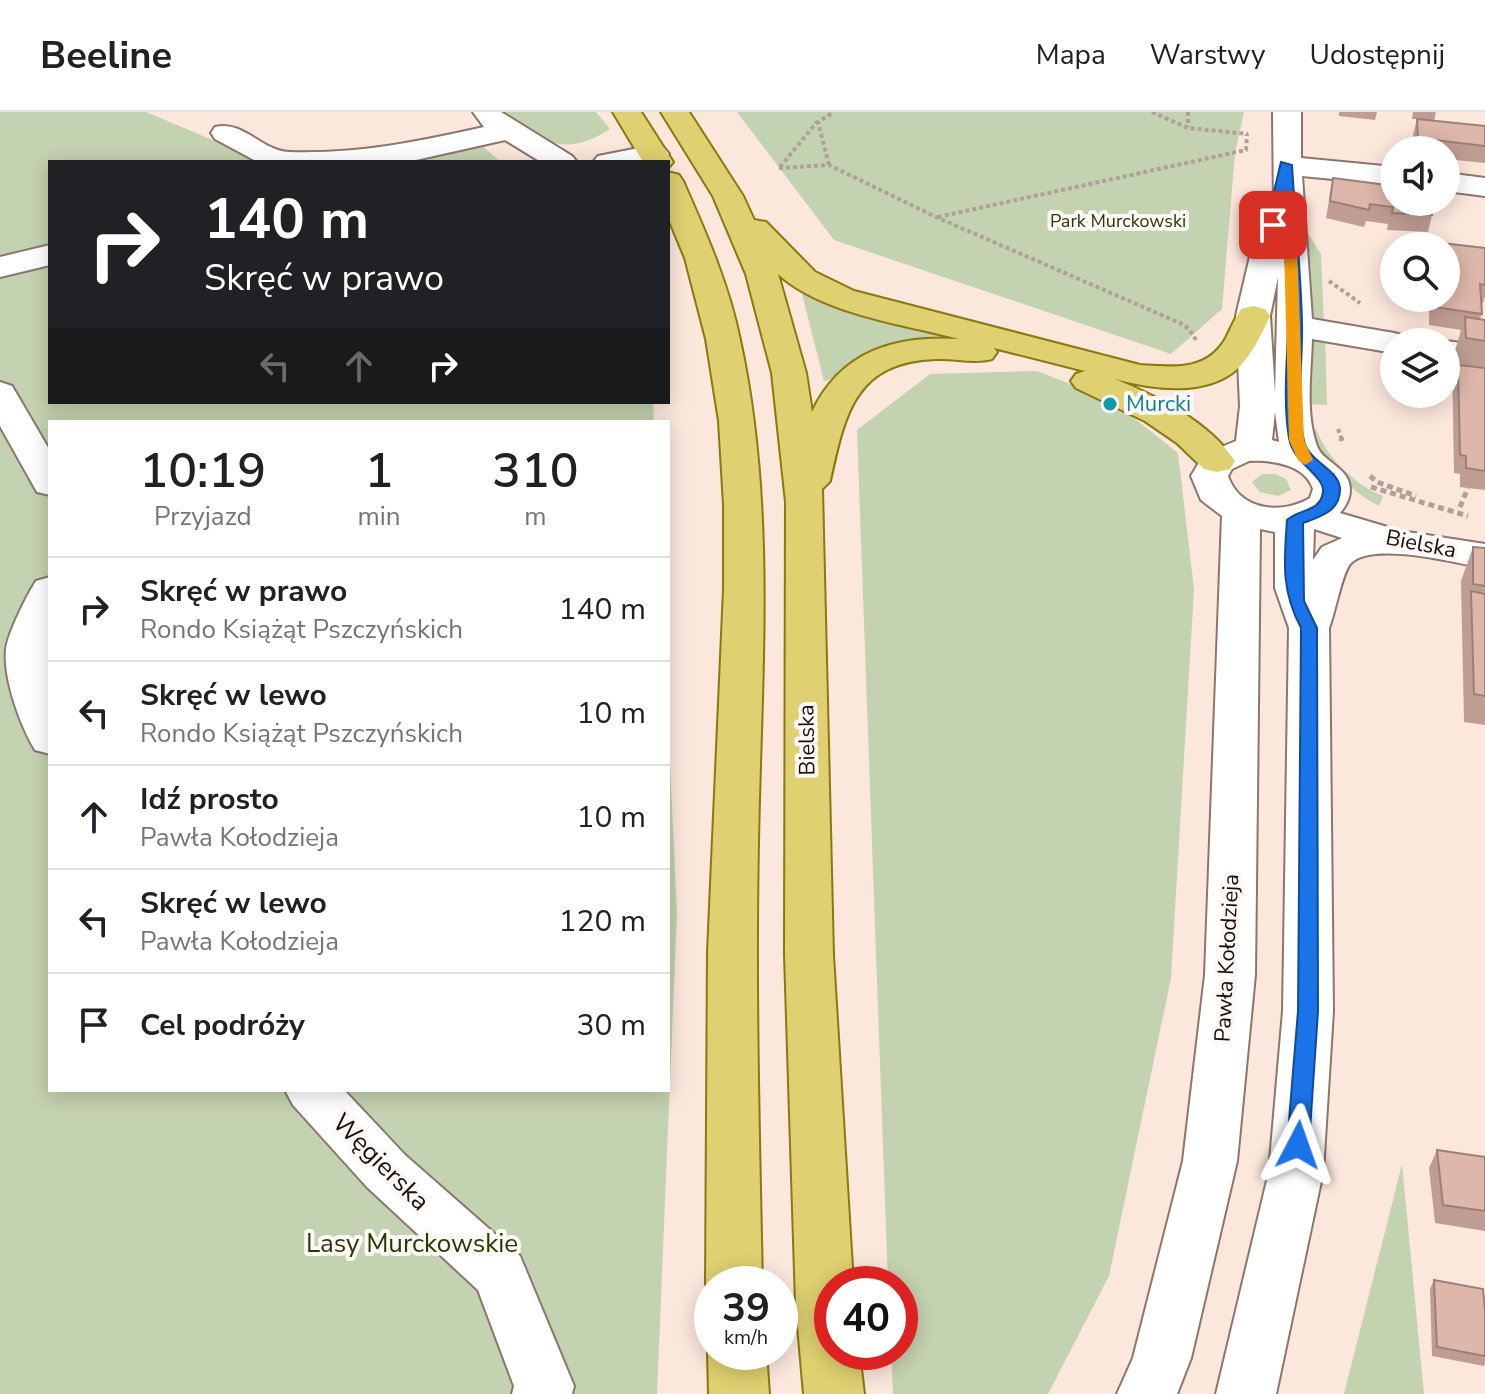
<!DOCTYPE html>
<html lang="pl">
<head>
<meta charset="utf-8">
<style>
  body { margin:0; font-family:"Nunito Sans",sans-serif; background:#f6f6f6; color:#202124; height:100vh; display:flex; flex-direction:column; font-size:30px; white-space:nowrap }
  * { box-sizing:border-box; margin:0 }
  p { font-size:26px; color:#757577 }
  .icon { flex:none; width:44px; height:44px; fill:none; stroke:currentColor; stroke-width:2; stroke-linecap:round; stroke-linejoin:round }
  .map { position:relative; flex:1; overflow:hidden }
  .panel { position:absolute; left:48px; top:308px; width:622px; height:672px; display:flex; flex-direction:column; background:#fff; border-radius:0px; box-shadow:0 4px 20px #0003 }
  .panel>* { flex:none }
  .guide { position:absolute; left:48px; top:48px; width:622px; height:244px; border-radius:0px; box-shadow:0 4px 20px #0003; background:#202124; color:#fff; overflow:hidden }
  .controls { position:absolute; left:1380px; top:24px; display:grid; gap:16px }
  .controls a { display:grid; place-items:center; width:80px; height:80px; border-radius:50%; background:#fff; box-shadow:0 4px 20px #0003; font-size:40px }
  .speed { position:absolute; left:694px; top:1154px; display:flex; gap:16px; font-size:40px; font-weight:700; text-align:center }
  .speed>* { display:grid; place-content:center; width:104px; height:104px; border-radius:50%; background:#fff; box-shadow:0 4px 20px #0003; line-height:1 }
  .speed small { font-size:20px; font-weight:400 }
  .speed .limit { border:12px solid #d22; background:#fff; color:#111 }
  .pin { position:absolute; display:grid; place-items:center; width:68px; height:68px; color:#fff; margin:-34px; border-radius:16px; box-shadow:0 4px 12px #0006 }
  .me { position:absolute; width:88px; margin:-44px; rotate:4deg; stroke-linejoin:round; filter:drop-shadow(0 0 6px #0008) }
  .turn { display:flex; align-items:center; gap:28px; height:168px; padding:0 24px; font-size:36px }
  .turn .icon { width:104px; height:104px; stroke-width:2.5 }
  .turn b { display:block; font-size:56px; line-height:68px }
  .lanes { display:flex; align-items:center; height:76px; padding:0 24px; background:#0003; justify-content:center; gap:40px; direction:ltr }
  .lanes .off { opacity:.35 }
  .eta { display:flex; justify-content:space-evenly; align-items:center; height:136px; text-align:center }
  .eta b { font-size:48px; font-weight:600; line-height:56px }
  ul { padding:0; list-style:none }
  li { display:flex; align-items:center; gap:24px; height:104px; padding:0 24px; border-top:2px solid #e0e0e0 }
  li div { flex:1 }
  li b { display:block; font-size:30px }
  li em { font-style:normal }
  header { display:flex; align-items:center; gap:48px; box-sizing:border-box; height:112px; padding:0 40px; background:#fff; border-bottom:2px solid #e0e0e0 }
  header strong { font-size:38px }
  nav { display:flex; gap:44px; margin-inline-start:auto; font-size:28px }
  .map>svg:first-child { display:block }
</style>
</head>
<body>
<header>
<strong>Beeline</strong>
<nav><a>Mapa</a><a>Warstwy</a><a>Udostępnij</a></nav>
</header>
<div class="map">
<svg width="1485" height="1282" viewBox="0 0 1485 1282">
  <rect width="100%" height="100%" fill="#fce7dd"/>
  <path fill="#c3d2b0" d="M0,0H146L265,50H50V290H653L654,310H50V978H668V610L677,801L657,1282H0Z
    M499,0H596L610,17C563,48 540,27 499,0Z
    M737,0H1244L1235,41L1222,197L1171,242L834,128Z
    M480,32L501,50H377L426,48Z
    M1307,120L1321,142L1324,213L1305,206Z
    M802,182L953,223L950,229C917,229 885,231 855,248C844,254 836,268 824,269Z
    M1325,222L1327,293L1302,292L1304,223Z
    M1037,259L1111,288L1178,341L1194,477L1171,866L1109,1164L1048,1282H893L891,1240H900V1172H888L857,318L930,262Z
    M1301,313L1316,317C1327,346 1355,373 1383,384L1379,394C1345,376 1319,347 1301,313Z
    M1262,362H1275L1286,367L1291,378L1278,384L1260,380L1252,370Z
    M1402,1052L1424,1282H1344Z"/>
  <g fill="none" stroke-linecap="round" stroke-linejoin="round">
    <defs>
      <path id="minor" d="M473,0H501L572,44L577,50H541L505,28L407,50H258L215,27L211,21L215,15C243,8 262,39 289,40C358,42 417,30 484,15Z
        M1273,0H1301V46L1394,55V73L1302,64L1312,207L1394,221L1406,224L1410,230H1394V241L1312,227C1311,262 1305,301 1317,334C1323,351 1350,355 1350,378C1350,386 1346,394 1340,401L1401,419L1485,432V456C1456,451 1373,429 1351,451C1342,460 1335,502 1329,516L1333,899L1323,1060L1276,1282H1216L1269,1060L1283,899L1289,516L1275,476V420L1260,417L1255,863L1237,1049L1191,1246L1177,1282H1117L1133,1246L1183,1049L1205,863L1222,404L1201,388L1191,364L1204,342L1236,329L1240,294L1236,204L1259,106L1263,99L1274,97ZM1278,165L1275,281L1270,204ZM1275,300L1279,330L1272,328ZM1249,349C1271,348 1305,352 1313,377L1310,386C1282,403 1240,399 1228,364L1232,357ZM1314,417L1342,426L1322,435L1313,448Z
        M654,33L664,36L669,42L664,48L593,50L598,44Z
        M1446,61L1485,66V84L1446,79Z
        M50,133V153L0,165V145Z
        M1446,229L1485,234V254L1446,249V230H1441Z
        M0,270L12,274L50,339V383L37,380L0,314Z
        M50,465V642L35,638C20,613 3,566 6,537C8,521 27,483 36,469Z
        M285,978H344L405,1043L520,1144L574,1274L572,1282H512L514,1274L478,1178L367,1075L293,993Z"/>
      <path id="major" d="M613,0H641L673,50L668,56V50H643Z
        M661,0H689L743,84L754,108L766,110L815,160L854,179L1140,253C1173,255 1207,260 1226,226C1231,216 1235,206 1241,197L1253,194L1265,197L1270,204C1261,223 1252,243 1237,257C1206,285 1151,277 1115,267C1158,285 1208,309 1235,349L1230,357L1217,360L1204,357L1177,331L1145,309L1076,276L1071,269L1076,262L1085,259L994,236L997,240L992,247C974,252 955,246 936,247C855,250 845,301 830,369L822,377L833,843L853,1172H832V1240H859L864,1282H804L796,1192L785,843L786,390L772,261L746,162L713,84ZM778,162C822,202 903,212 959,227C895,223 841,239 812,300L806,261Z
        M668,60L679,63L683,69C706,121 729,173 740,228C776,393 761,563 758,730C755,877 759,1025 762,1172H712V1186L706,1172L708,840L724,477V393L719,309L706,227L685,146L668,105Z
        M712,1230V1240H766L769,1282H709L708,1240Z"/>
    </defs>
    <use href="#minor" stroke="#8d766c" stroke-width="4"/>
    <use href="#major" stroke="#8b7810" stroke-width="4"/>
    <path stroke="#b0a098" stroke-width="4" stroke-dasharray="4 3" stroke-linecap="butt" d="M1152,0L1188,16L1248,22
      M1188,0V15
      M829,53L818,10L834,0
      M780,55L817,10
      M779,56L829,53L936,105L1180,211L1189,217L1196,228
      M938,105L1246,38L1247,22
      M1329,169L1360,191
      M1338,317L1342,328"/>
    <path stroke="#b0a098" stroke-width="5" stroke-dasharray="6 4" stroke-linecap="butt" d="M1341,326L1342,329
      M1370,364L1377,370L1416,384
      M1371,375L1468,404
      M1460,395L1468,376"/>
    <use href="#minor" fill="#fff" fill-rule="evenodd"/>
    <use href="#major" fill="#dfd071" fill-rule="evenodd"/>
  </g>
  <path fill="#bf9d92" d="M1339,0H1377L1375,8L1339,4Z
    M1413,0H1436L1434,9L1485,14V51L1446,47V38H1413V23L1417,7H1412Z
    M1333,66L1432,103L1428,120L1387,118L1388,112L1366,109L1364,115L1326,106Z
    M1433,130L1485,136V185L1483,191H1481L1482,202L1480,207L1485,208V378L1460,375V362L1454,361L1452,249L1461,218L1429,213V186H1446V134H1432Z
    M1473,435L1485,436V613L1464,610L1461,469Z
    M1437,1038L1485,1045V1119L1435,1111L1429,1056Z
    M1434,1168L1485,1200V1251L1484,1254L1432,1244L1430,1177Z"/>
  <path fill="#deb7aa" stroke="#9b8077" stroke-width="2" d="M1417,7L1485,14V34L1418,26Z
    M1333,66L1394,74V90H1433L1432,103L1392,101L1393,95L1370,92L1369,98L1330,89Z
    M1433,130L1485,136V173L1480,172L1482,202L1434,195V186H1446V134H1433Z
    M1465,205L1485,208V229L1466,226Z
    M1458,253L1485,256V359L1466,356V344L1460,343Z
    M1473,435L1485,436V474L1473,472Z
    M1471,479L1485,482V584L1474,582Z
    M1437,1038L1485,1045V1099L1443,1093Z
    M1434,1168L1483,1177L1485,1200V1244L1437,1235Z"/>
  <path fill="#1a73e8" stroke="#114b97" stroke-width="2" d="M1281,50L1292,53C1295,106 1301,159 1302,212C1303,246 1296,296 1304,329C1309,350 1338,357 1340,376C1341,399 1320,405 1303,411L1304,489L1317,516L1318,899L1309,1033L1306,1039L1298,1042L1290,1039L1287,1033L1298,899L1301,516C1281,478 1284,450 1287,408C1300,396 1320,401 1323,380C1325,364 1293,351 1289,326C1283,291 1287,251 1288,216C1289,177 1284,137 1282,99L1277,116L1266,113Z"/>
  <path fill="#f59e0b" d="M1291,130L1297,134L1304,328L1313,348L1305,353L1298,348L1289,328L1284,134Z"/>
  <circle fill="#0f9aa8" stroke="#fdf8f5" stroke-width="3" cx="1110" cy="292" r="8"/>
  <g text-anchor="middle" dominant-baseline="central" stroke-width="8" stroke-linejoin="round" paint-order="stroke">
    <g font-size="18" fill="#283a04" stroke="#fdf8f5">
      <text x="1118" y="109">Park Murckowski</text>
    </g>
    <g font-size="22" fill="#0d838f" stroke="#fdf8f5" text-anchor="start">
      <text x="1126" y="292">Murcki</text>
    </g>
    <g font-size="22" fill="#170f0b" stroke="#fdf8f5">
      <text transform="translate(1421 432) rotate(11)">Bielska</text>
      <text transform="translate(807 628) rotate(-91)">Bielska</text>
      <text transform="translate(1227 846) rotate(-87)">Pawła Kołodzieja</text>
    </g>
    <g font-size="26" fill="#170f0b" stroke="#fdf8f5">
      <text transform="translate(381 1050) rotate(45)">Węgierska</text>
    </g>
    <g font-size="26" fill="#283a04" stroke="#fdf8f5">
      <text x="412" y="1131">Lasy Murckowskie</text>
    </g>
  </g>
</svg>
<div class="controls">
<a><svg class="icon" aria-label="sound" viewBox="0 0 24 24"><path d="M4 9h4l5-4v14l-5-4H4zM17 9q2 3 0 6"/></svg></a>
<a><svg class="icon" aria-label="search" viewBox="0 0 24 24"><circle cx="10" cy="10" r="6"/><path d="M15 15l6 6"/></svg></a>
<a><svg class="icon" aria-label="layers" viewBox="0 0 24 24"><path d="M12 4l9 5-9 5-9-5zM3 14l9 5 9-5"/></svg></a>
</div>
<div class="speed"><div>39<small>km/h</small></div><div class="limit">40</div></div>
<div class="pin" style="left:1273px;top:113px;background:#d93025"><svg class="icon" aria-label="arrive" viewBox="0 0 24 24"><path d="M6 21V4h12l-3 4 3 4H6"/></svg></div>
<svg class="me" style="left:1298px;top:1033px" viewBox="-20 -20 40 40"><path d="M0-17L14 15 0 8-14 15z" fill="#1a73e8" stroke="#fff" stroke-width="4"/></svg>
<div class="guide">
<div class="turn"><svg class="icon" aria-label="right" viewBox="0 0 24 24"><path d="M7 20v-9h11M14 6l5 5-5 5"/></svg><div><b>140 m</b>Skręć w prawo</div></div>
<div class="lanes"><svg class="icon off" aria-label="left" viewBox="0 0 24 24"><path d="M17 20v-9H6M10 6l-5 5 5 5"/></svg><svg class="icon off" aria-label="ahead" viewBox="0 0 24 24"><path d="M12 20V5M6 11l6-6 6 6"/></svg><svg class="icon" aria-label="right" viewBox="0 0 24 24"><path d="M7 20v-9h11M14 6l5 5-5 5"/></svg></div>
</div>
<section class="panel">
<div class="eta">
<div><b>10:19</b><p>Przyjazd</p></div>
<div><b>1</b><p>min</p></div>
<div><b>310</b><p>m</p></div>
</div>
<ul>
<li><svg class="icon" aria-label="right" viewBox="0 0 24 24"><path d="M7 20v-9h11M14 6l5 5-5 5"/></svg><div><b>Skręć w prawo</b><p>Rondo Książąt Pszczyńskich</p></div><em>140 m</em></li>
<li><svg class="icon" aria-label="left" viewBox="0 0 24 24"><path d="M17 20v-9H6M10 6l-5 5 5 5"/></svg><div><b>Skręć w lewo</b><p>Rondo Książąt Pszczyńskich</p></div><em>10 m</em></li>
<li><svg class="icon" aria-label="ahead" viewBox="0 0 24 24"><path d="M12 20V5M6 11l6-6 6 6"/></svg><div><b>Idź prosto</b><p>Pawła Kołodzieja</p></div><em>10 m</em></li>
<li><svg class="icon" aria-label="left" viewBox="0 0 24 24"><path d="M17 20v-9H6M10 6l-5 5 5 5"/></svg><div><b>Skręć w lewo</b><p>Pawła Kołodzieja</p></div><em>120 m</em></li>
<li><svg class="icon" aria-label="arrive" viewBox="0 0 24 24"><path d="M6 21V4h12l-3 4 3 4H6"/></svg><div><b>Cel podróży</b></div><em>30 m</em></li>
</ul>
</section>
</div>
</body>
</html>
